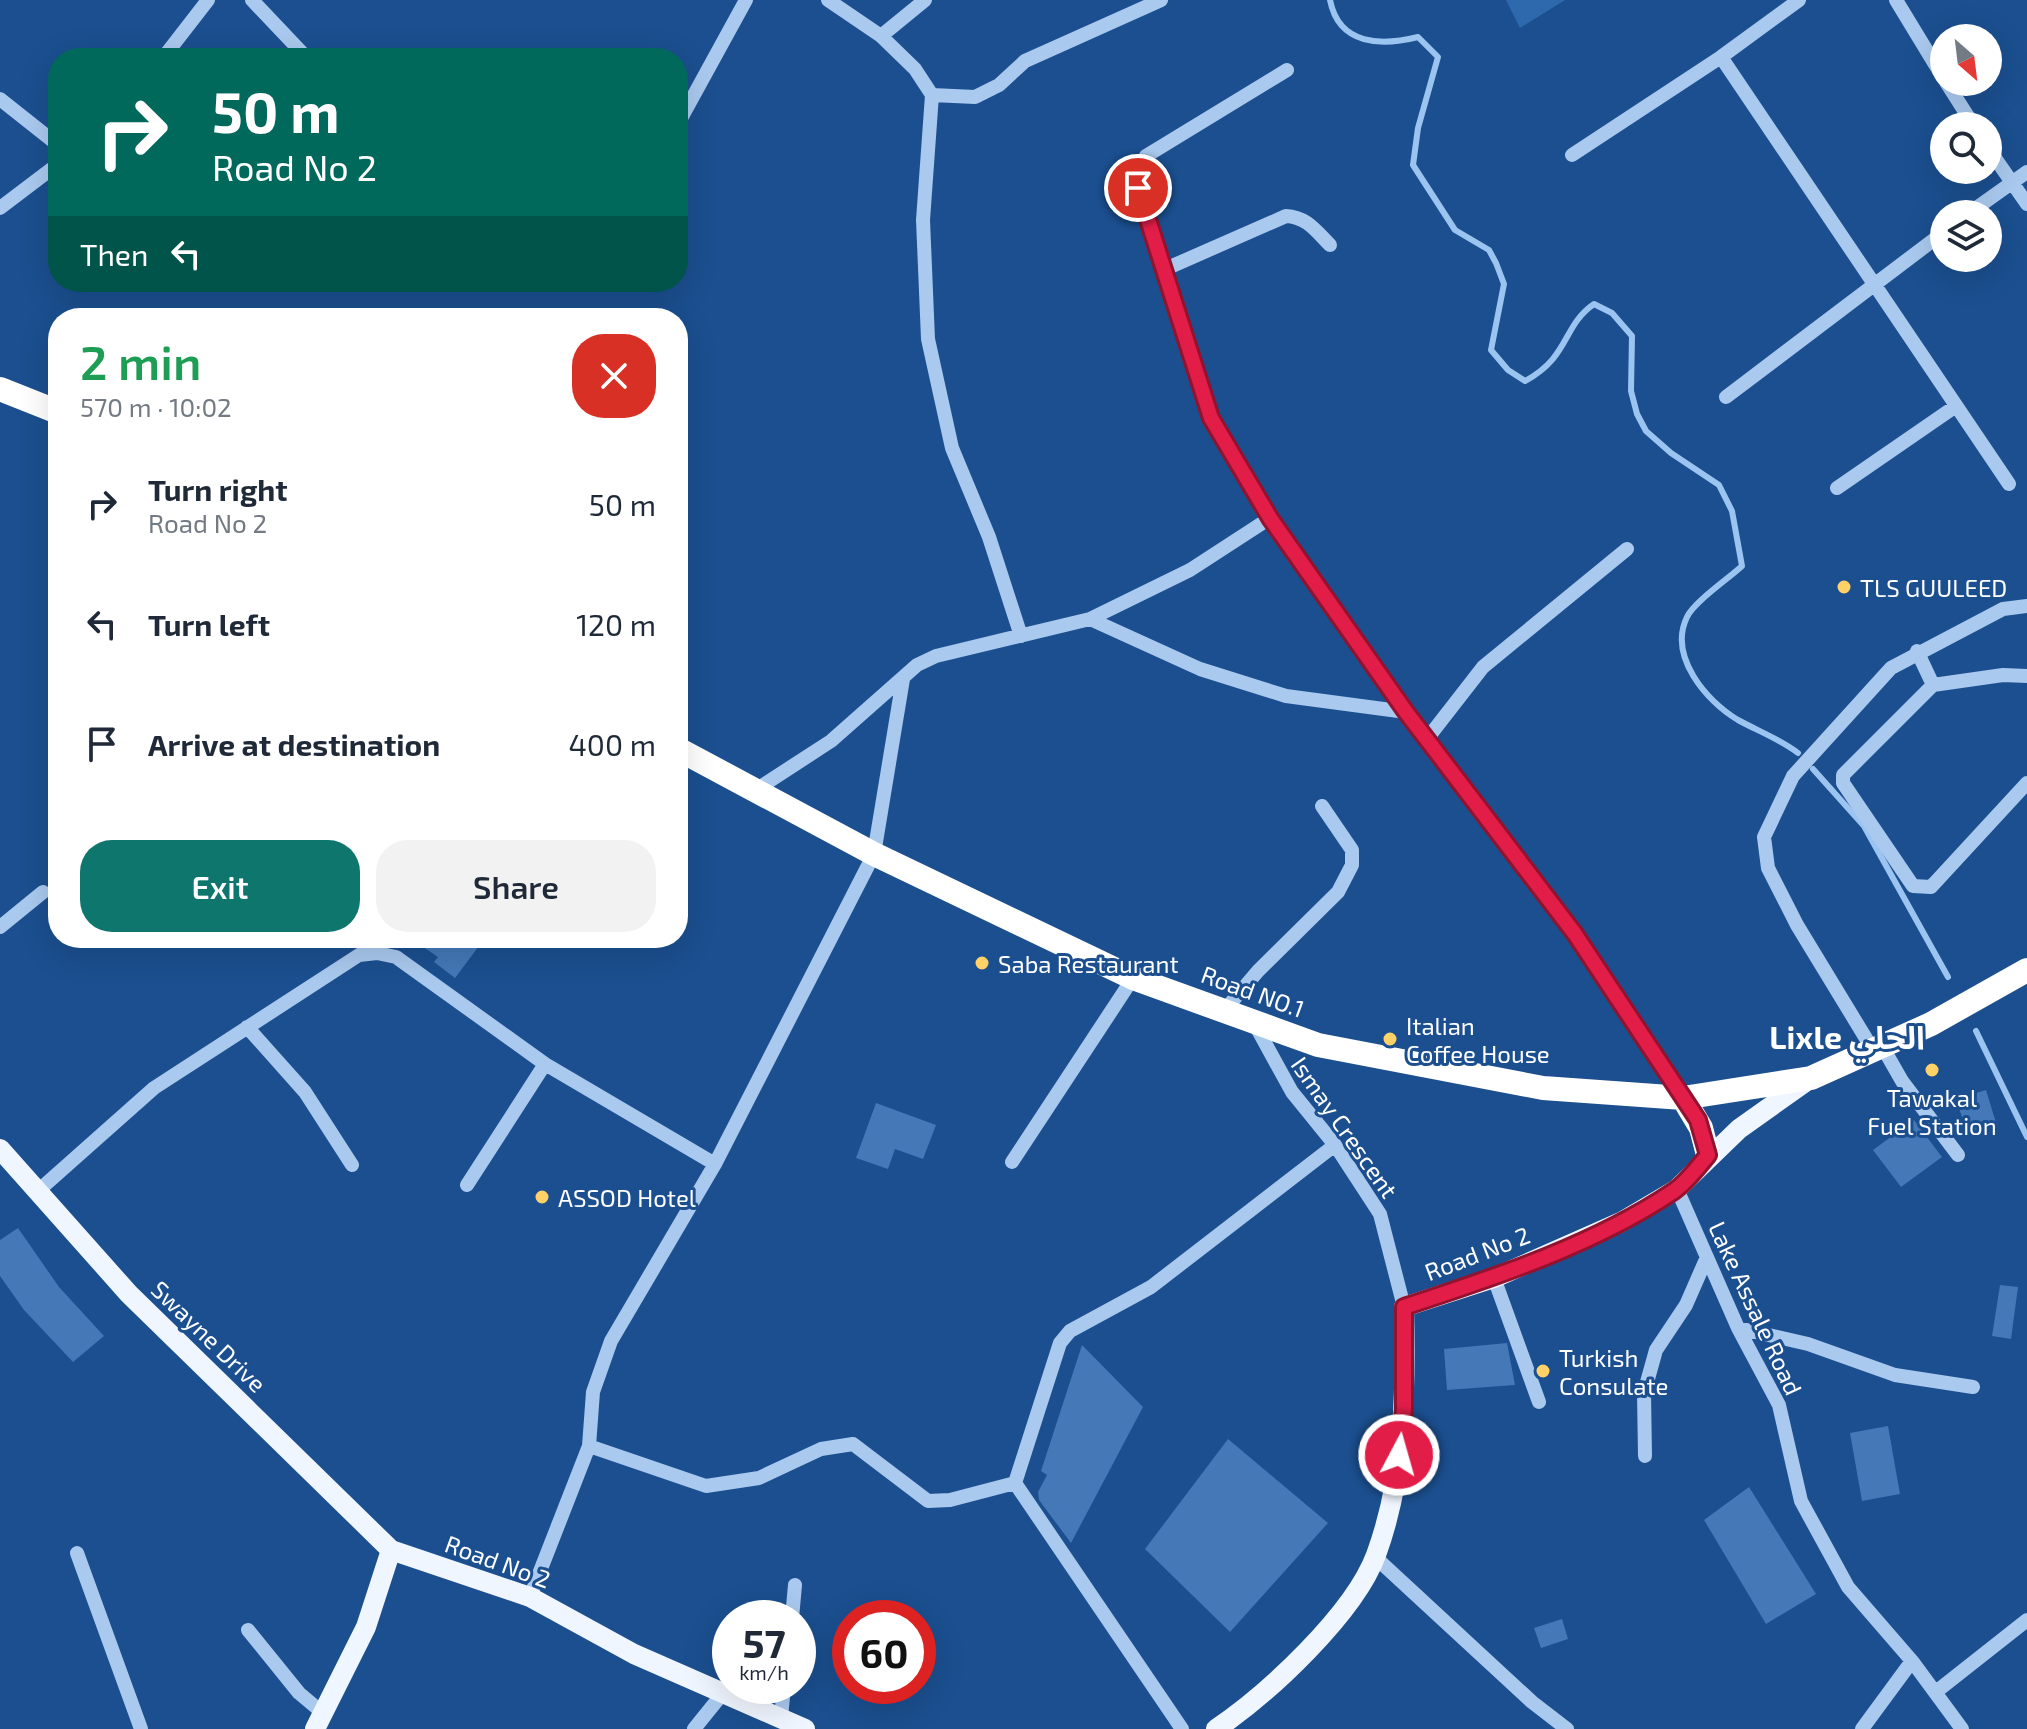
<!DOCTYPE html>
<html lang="en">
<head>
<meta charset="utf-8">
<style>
  body { margin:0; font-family:"Exo 2","Noto Sans Arabic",sans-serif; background:#f2f2f3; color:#1f2937; height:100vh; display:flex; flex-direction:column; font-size:30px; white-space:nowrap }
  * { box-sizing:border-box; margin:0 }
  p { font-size:26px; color:#747a83 }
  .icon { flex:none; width:44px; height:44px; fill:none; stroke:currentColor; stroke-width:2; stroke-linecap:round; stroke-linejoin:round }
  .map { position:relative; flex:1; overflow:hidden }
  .panel { position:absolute; left:48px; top:308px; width:640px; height:640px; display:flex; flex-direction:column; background:#fff; border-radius:32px; box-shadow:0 8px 32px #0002 }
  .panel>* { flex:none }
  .hud { position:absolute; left:48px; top:48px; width:640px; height:244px; border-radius:32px; box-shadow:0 8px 32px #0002; background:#00695c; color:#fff; overflow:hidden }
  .needle { width:52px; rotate:152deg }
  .fabs { position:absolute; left:1930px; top:24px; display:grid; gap:16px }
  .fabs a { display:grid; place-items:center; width:72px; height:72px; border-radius:50%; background:#fff; box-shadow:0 8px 32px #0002; font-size:40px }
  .speed { position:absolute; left:712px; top:1600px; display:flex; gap:16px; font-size:40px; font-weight:700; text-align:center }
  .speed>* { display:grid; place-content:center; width:104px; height:104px; border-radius:50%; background:#fff; box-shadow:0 8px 32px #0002; line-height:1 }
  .speed small { font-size:20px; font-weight:400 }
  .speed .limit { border:12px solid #d22; background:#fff; color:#111 }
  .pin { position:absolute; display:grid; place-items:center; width:68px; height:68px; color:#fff; margin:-34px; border:4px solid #fff; border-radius:50%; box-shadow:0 2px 8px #0007 }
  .me { position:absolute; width:88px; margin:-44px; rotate:6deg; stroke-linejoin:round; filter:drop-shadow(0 0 6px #0008) }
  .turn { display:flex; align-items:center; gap:28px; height:168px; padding:0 32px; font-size:36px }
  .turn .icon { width:104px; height:104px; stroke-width:2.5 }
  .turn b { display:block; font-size:56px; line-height:68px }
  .then { display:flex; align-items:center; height:76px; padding:0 32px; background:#0003; gap:16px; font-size:30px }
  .round { display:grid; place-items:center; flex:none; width:84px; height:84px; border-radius:32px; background:#f2f2f3 }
  .headline { display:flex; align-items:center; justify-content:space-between; height:136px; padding:0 32px }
  h1 { font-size:48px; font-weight:600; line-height:60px; color:#1e9e55 }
  .action { display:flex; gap:16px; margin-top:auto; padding:16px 32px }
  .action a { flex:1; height:92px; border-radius:32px; background:#0f766e; color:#fff; font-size:32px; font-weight:600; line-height:92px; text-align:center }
  .action a+a { background:#f2f2f3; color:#1f2937 }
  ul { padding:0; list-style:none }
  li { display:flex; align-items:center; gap:24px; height:120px; padding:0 32px }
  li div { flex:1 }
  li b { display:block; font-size:30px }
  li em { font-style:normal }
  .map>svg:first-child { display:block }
</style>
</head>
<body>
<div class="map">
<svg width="2027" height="1729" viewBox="0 0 2027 1729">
  <rect width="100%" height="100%" fill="#1b4f8f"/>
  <path fill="#2e69ad" d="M1506,0H1565L1520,28Z"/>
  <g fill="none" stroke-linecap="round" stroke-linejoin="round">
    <path stroke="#9cc4f0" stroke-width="6" d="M1330,0C1339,46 1382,46 1418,37L1438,57L1418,128L1413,165L1455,230L1489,250L1496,263L1504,284L1491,350L1508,370L1525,381C1570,357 1562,326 1594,304L1612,313L1632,336L1631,391L1637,414L1646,431L1671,453L1719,485L1732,511L1742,566C1728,579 1694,602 1687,617C1668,656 1706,701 1738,720C1758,731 1780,739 1798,753
      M1813,769L1864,826L1948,977
      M1976,1031L2027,1137"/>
  </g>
  <path fill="#4478b7" d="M410,938H485L455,978L434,962L438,957Z
    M1986,1090L1997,1126L1968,1135L1956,1099Z
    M876,1103L936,1125L923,1159L895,1149L888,1169L856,1158Z
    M1914,1120L1942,1157L1901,1187L1873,1150Z
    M18,1228L59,1287L104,1336L73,1362L24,1310L0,1276V1240Z
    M2000,1285L2018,1287L2011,1339L1992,1336Z
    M1507,1343L1515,1385L1447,1390L1444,1349Z
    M1082,1345L1143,1407L1071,1543L1039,1500L1038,1492L1047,1475L1041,1471Z
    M1888,1426L1900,1494L1862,1501L1850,1433Z
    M1228,1439L1328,1523L1230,1632L1145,1549Z
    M1749,1487L1816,1594L1766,1624L1704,1520Z
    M1562,1619L1568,1639L1541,1648L1534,1628Z"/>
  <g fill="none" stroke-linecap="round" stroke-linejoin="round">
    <path stroke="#a9c9ee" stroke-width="14" d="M252,0L307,58
      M828,0L881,36L915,69L932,95L923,220L928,339L952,448L989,537L1021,636
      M1896,0L1944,79
      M881,36L925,0
      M1721,57L2009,484
      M163,58L208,0
      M1287,70L1146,156L1138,170V188L1211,418L1270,518L1406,712L1575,934L1683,1098
      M1946,82L1974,126
      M932,95L975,97L999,85L1025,61L1161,0
      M0,99L58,145
      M678,124L746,0
      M1988,148L2027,204
      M1572,155L1721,57L1799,0
      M0,208L58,164
      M1968,214L2027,172
      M1163,270L1286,216C1307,217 1316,231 1330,245
      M1726,397L1944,232
      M1837,488L1956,406
      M1090,619L1200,669L1286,696L1406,712
      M1917,651L1933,685
      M2027,676L2003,675L1933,685L1843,775V783L1913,886L1931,887L2027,783
      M1427,739L1483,667L1627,549
      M754,791L831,741L917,665L936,656L1090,619L1190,570L1270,518
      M0,927L43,892
      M1224,1011L1258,971L1338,892L1352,865V850L1322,806
      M1253,1021L1292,1092L1335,1145L1380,1214L1404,1307
      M247,1027L305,1092L352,1165
      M1882,1046L1902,1081L1958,1155
      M1873,1050L1797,925L1768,868L1764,837L1793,776L1891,668L2003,609L2027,606
      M1012,1162L1133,978
      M467,1185L545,1064
      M1677,1189L1738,1328L1779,1405L1801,1501L1848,1587L1912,1661L1962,1729
      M38,1191L154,1088L359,955L377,953L396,957L545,1064L715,1164
      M1494,1278L1539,1402
      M1738,1328L1808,1344L1895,1375L1973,1387
      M589,1446L706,1486L759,1478L821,1449L853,1444L928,1501L950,1500L1015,1483L1060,1343L1070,1331L1151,1287L1335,1145
      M1645,1456L1644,1393L1656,1350L1686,1305L1707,1257
      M1015,1483L1182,1729
      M77,1553L141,1729
      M1375,1557L1532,1702L1567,1729
      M530,1597L589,1446L593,1392L611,1341L715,1164L874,854L903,679
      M792,1618L795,1585
      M248,1630L299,1693L324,1714
      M1937,1691L2027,1620
      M781,1718L784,1686
      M694,1729L723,1693
      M1862,1729L1912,1661"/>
    <path stroke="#f0f6ff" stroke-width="20" d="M0,1149L129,1294L391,1550
      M315,1729L366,1627L391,1550L530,1597L634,1654L805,1729
      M1216,1729C1268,1694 1354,1614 1376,1555C1405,1476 1406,1390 1404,1307L1494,1278L1621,1222L1677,1189L1739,1129L1808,1080"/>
    <path stroke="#fff" stroke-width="24" d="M0,389L58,412
      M678,749L874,854L1133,978L1318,1045L1543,1088L1683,1098L1811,1078L1931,1024L2027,970
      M1683,1098L1701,1128L1708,1155"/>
  </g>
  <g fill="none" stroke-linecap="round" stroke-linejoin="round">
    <defs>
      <path id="route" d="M1138,188L1211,418L1270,518L1406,712L1575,934L1698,1120L1708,1155C1698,1167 1687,1182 1674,1191C1594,1245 1495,1277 1404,1307V1409L1399,1455"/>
    </defs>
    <use href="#route" stroke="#92132f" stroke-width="20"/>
    <use href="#route" stroke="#e11d48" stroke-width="14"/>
  </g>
  <g fill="#ffd166" stroke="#1b4f8f" stroke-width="3">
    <circle cx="1844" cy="587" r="8"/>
    <circle cx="982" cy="963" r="8"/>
    <circle cx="1390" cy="1039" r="8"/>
    <circle cx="1932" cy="1070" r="8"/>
    <circle cx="542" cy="1197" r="8"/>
    <circle cx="1543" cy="1371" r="8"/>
  </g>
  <g text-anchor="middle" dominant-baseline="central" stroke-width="6" stroke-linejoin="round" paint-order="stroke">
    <g font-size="24" fill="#fff" stroke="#1b4f8f" text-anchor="start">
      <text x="1860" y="587">TLS GUULEED</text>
      <text x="998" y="963">Saba Restaurant</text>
      <text x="1406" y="1025">Italian<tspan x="1406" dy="28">Coffee House</tspan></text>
      <text x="1932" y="1097" text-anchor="middle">Tawakal<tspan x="1932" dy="28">Fuel Station</tspan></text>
      <text x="558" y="1197">ASSOD Hotel</text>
      <text x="1559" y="1357">Turkish<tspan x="1559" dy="28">Consulate</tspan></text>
    </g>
    <g font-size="24" fill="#fff" stroke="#1b4f8f">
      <text transform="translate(1253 991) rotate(20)">Road NO.1</text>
      <text transform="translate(1345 1127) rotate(55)">Ismay Crescent</text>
      <text transform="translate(1477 1253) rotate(-21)">Road No 2</text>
      <text transform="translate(1756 1308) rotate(65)">Lake Assale Road</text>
      <text transform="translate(209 1336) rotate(44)">Swayne Drive</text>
      <text transform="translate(498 1561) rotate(20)">Road No 2</text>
    </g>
    <g font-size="32" font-weight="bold" fill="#fff" stroke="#1b4f8f">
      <text x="1847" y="1036">Lixle الحلي</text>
    </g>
  </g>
</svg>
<div class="fabs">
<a><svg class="needle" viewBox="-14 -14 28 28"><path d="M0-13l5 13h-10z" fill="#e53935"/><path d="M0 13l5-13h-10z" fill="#747a83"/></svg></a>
<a><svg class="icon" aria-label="search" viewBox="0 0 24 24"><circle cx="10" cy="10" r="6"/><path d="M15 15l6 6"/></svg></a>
<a><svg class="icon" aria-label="layers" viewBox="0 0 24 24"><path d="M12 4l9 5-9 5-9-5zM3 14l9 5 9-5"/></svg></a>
</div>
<div class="speed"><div>57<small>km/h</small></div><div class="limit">60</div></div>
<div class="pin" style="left:1138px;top:188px;background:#d93025"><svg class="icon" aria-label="arrive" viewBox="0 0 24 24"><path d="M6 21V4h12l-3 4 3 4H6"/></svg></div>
<svg class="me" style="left:1399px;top:1455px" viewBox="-20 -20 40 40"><circle r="17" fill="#e11d48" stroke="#fff" stroke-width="3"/><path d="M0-11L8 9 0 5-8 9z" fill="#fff"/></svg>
<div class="hud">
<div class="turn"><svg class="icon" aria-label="right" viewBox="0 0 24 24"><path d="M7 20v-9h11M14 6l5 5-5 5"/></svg><div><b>50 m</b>Road No 2</div></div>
<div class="then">Then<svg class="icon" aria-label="left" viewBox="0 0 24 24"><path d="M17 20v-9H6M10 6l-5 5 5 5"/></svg></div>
</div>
<section class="panel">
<div class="headline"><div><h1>2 min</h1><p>570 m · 10:02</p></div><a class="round" style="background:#d93025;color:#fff"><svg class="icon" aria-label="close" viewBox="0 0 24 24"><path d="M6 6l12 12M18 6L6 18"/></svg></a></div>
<ul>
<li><svg class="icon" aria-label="right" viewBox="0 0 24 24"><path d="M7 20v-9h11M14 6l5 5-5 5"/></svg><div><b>Turn right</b><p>Road No 2</p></div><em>50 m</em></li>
<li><svg class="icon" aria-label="left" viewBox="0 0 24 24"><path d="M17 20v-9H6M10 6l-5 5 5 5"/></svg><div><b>Turn left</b></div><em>120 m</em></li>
<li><svg class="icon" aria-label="arrive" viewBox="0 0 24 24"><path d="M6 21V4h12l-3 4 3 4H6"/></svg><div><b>Arrive at destination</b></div><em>400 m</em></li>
</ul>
<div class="action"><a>Exit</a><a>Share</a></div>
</section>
</div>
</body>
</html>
